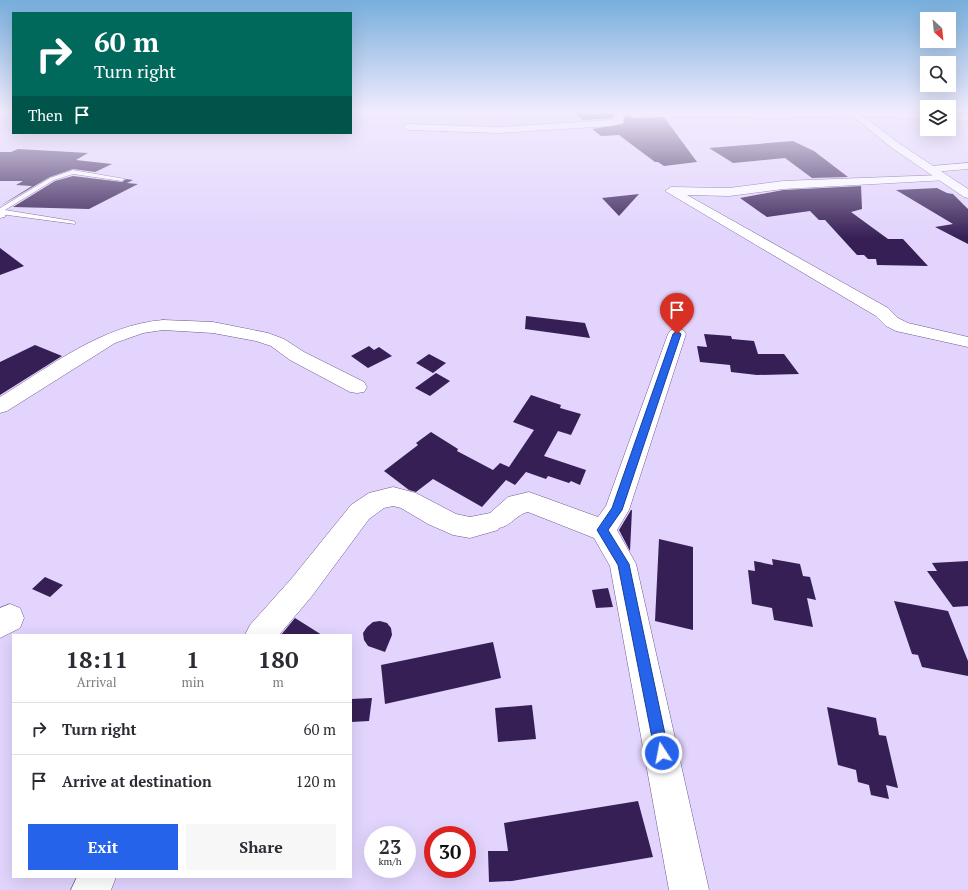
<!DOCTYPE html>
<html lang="en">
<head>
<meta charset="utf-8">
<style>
  body { margin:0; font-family:"PT Serif",serif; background:#f7f7f7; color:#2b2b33; height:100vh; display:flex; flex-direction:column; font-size:15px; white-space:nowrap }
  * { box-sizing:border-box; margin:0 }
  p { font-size:13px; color:#7c7c81 }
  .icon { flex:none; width:22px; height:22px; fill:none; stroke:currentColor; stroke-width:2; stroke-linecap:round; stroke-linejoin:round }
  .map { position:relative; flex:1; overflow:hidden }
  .details { position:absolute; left:12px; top:634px; width:340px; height:244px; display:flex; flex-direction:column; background:#fff; border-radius:0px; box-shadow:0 4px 16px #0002 }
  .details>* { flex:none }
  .top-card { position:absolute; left:12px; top:12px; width:340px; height:122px; border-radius:0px; box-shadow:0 4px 16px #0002; background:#00695c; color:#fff; overflow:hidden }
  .needle { width:26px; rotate:153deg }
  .buttons { position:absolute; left:920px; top:12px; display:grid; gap:8px }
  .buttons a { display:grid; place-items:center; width:36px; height:36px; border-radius:0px; background:#fff; box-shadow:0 4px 16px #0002; font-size:20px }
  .speed { position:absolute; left:364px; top:826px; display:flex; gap:8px; font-size:20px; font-weight:700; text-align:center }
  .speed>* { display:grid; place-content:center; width:52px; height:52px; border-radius:50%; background:#fff; box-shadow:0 4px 16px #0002; line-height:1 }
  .speed small { font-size:10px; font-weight:400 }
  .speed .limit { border:6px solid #d22; background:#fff; color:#111 }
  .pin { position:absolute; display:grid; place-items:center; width:34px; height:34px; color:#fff; margin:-41px -17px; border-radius:50% 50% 50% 0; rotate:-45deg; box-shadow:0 0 4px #0007 }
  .pin .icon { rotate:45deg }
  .me { position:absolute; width:44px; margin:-22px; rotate:349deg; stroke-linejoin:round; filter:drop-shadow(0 0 3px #0008) }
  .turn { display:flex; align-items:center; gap:14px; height:84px; padding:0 16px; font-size:18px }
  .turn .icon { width:52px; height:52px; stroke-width:2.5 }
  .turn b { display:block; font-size:28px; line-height:34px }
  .then { display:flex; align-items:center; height:38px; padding:0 16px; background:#0003; gap:8px; font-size:15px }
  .eta { display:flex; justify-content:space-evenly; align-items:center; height:68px; text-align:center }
  .eta b { font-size:24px; font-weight:800; line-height:28px }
  .primary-button { display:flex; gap:8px; margin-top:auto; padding:8px 16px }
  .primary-button a { flex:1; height:46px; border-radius:0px; background:#2563eb; color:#fff; font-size:16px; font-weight:800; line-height:46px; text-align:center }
  .primary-button a+a { background:#f7f7f7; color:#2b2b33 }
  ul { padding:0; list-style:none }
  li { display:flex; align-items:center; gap:12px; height:52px; padding:0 16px; border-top:1px solid #e1e1e2 }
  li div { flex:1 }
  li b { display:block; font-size:15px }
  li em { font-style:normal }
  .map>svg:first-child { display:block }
</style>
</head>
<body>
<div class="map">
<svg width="968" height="890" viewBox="0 0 968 890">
  <rect width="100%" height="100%" fill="#e2d4fd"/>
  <path fill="#361f55" d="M575,113L613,114V118L583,120Z
    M625,116H631L632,118L664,117L697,162L664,166L658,162H655L619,135L601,136L592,129L623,124Z
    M793,141L814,151L848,177L812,178L785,158L733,163L709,148Z
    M18,149L88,153L76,160L112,164L95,172L73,169L50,177L0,206L32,186L16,185L23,181H0V152H11Z
    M73,176L122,182L126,179L133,180L127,183L138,184L89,209L13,207L55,181Z
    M861,186L862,209L851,212L888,239H903L928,266L877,265L876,259H868L864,255H857L825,220H819L810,211L767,217L740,198L783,190Z
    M937,188L947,193L953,194L968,209V244L935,227L953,224L896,190Z
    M639,194L619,216L602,198Z
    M0,248L24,266L0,275Z
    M526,316L585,323L590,338L525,329Z
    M704,334L731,336L732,339L754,341L758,354H784L799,374L757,375L731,372L730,365L700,362L697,346L707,347Z
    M35,345L62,356L0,395V362Z
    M369,346L374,350L379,347L392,356L368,368L351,356Z
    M429,354L446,363L433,373L416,363Z
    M436,373L450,381L430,396L415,388Z
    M531,395L561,405L560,408L581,414L571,435L558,431L544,456L586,470L580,485L571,481L569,483L548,476L546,479L526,472L515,485L506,480L482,507L433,479L416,492L409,490L384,471L418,445L416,443L431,432L458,449L457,451L493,470L500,463L509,467L534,430L513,422Z
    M631,510H632L630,551L619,530Z
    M659,539L693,547V630L655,621Z
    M772,559L800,564L803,576L810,577L816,600L807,598L813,627L774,620L772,608L752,604L748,570L755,571L754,561L773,565Z
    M968,561V606L953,607L927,571H937L932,563Z
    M45,577L63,585L50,597L32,589Z
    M608,588L613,607L596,608L592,590Z
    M894,601L948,611L968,661V676L922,667L918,655L912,654Z
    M295,618L322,635H281Z
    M380,621L387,623L391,628L392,635L385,652L368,646L364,640L363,633L367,627L373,622Z
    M493,642L501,678L385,704L381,665Z
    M372,698L369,721L351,722V699Z
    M532,705L536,739L498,742L495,708Z
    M827,707L876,718L879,735L886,736L898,788L886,785L889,799L871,795L869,785L858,782L856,770L838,765Z
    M638,801L653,857L512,881L489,882L488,851H508L504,823Z"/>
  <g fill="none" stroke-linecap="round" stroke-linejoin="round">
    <defs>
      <path id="service" d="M73,170L125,179L122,181L73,174L54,180L5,210L73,221L76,223L75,224L0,214V208L50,178Z"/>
      <path id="minor" d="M614,113H624L623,123L610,126L499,133L408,130L403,127L408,124L499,127L610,120L615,119Z
        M668,113H839L835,116L774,118L672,116Z
        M860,113H927V119L864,116Z
        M949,114L968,115V121L949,120Z
        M968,163V169L932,172L926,169L932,166Z
        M943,175L949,178L947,180L783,189L729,196L687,195L888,308L898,318L908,323L968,337V347L896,331L886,326L876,316L665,191L671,187L729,188L783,181Z
        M0,208L6,212L5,217L0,218Z
        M163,320L213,322L268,333L284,339L304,352L364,382L367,387L364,392L357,393L350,392L290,360L271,346L256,341L213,333L163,330L143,333L115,343L7,411L0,413V397C51,366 102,325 163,320Z
        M677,329L683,330L686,334L629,510L617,530L636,564L709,890H669L610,566L594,538L528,512C517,514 511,526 499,528L498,530L470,538L453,535L428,524L401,508L393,506L384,508L369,519L312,596L279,635H245L250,625L292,578L351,505L369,493L393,487L416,493L456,514L470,517L490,513L508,497L529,492L598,517L606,506L668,334L671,330Z
        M10,604L20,608L24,618L20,628L0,638V608Z
        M77,877H116L111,890H71Z"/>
      <path id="tertiary" d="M849,113H859L900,144L968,189V198L964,197L892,148Z"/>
    </defs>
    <use href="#service" stroke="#6f5893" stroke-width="1"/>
    <use href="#minor" stroke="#6f5893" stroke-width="1"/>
    <use href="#tertiary" stroke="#6f5893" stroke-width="1"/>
    <use href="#service" fill="#fff" fill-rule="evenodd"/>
    <use href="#minor" fill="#fff" fill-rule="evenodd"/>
    <use href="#tertiary" fill="#fff" fill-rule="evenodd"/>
  </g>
  <linearGradient id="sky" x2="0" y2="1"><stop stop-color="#77aedc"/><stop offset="0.47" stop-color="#f2ecfe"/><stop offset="1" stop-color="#f2ecfe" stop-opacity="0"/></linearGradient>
  <rect width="968" height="238" fill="url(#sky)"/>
  <path fill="#2563eb" stroke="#184099" d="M677,331L681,334L622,510L608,530L629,564L669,753L667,758L662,760L657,758L655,753L618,565L597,530L612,508L673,334Z"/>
</svg>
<div class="buttons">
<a><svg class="needle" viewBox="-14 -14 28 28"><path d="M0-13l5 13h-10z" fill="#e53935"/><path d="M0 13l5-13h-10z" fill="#7c7c81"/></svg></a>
<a><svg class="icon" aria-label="search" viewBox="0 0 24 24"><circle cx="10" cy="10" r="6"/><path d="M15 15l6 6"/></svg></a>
<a><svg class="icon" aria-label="layers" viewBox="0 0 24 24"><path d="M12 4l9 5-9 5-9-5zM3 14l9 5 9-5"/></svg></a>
</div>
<div class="speed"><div>23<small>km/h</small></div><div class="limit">30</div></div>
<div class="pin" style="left:677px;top:334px;background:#d93025"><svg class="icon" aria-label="arrive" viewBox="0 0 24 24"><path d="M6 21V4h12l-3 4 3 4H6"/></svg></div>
<svg class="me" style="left:662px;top:753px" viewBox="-20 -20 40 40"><circle r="17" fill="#2563eb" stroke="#fff" stroke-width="3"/><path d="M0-11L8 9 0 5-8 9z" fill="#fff"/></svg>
<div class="top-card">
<div class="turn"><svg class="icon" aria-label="right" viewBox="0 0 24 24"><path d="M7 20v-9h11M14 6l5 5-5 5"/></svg><div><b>60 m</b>Turn right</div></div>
<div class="then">Then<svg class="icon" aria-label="arrive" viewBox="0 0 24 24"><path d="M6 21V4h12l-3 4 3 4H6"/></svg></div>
</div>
<section class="details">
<div class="eta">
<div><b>18:11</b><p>Arrival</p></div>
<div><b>1</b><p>min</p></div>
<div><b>180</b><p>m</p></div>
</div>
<ul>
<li><svg class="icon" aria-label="right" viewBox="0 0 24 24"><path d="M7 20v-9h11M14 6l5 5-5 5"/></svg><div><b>Turn right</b></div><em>60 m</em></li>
<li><svg class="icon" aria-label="arrive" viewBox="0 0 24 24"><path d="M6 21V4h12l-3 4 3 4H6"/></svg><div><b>Arrive at destination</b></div><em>120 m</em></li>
</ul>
<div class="primary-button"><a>Exit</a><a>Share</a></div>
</section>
</div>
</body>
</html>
